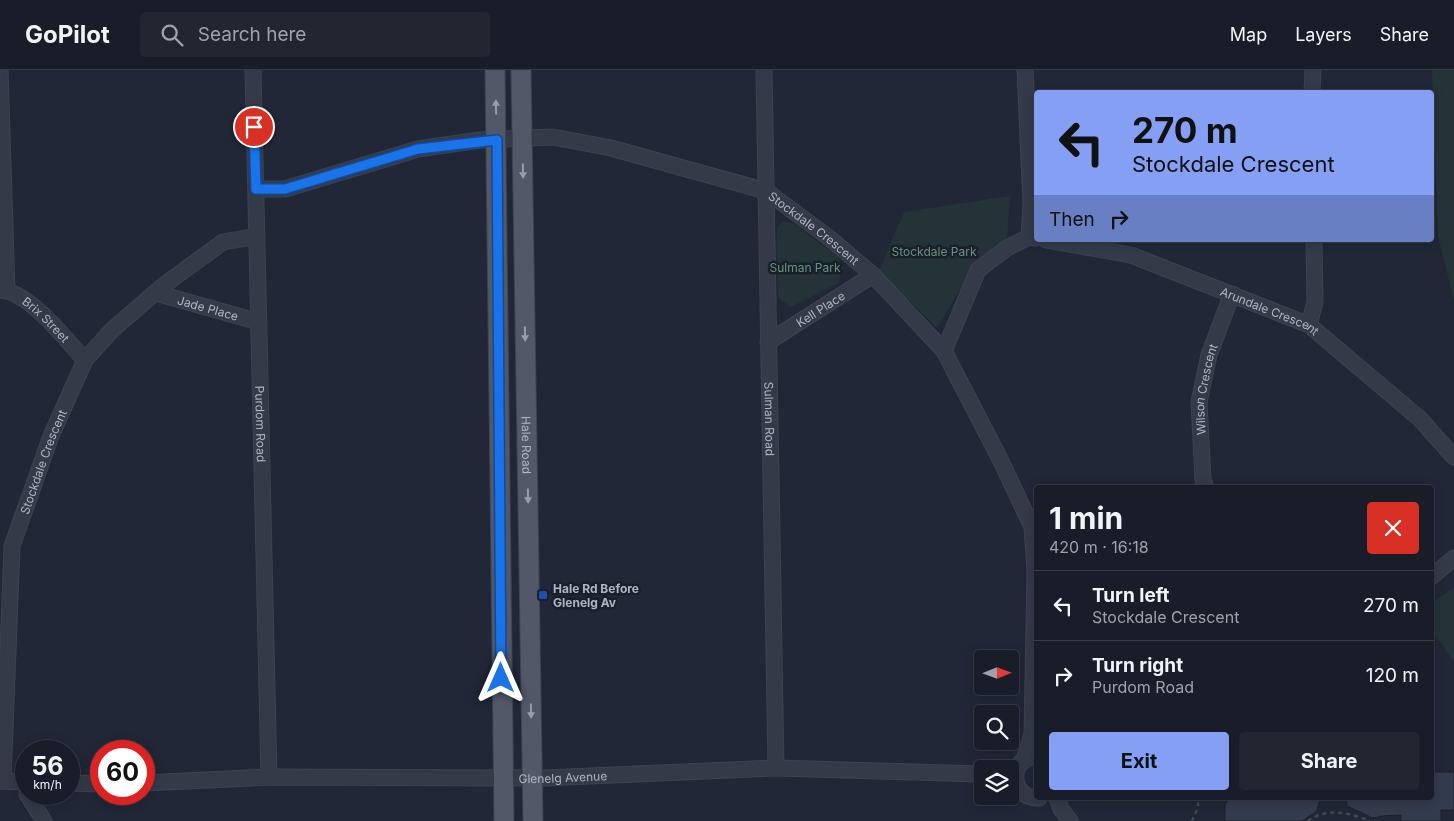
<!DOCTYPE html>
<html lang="en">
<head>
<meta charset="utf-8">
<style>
  body { margin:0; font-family:Inter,sans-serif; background:#222631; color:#f1f3f6; height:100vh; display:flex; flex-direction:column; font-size:19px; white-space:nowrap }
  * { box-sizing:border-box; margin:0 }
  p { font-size:16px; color:#9fa2a8 }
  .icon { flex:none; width:28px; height:28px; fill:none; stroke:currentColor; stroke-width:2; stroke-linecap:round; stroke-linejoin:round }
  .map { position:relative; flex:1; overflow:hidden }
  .panel { position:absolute; left:1034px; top:415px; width:400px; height:315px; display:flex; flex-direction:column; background:#191d29; border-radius:5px; box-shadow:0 2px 12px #0003,0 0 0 1px #373b46 }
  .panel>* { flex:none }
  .guide { position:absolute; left:1034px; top:20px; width:400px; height:152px; border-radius:5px; box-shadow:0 2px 12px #0003,0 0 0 1px #373b46; background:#849ff4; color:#111; overflow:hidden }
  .needle { width:32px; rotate:89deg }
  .controls { position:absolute; left:974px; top:580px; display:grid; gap:10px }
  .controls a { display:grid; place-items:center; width:45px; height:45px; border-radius:5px; background:#191d29; box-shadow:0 2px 12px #0003,0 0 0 1px #373b46; font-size:25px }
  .speed { position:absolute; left:15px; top:670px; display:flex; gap:10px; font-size:25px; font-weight:700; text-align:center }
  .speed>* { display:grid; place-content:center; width:65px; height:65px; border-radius:50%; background:#191d29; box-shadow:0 2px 12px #0003,0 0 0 1px #373b46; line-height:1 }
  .speed small { font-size:12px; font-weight:400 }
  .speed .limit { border:8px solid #d22; background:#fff; color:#111 }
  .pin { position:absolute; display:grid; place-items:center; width:42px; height:42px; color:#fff; margin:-21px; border:2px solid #fff; border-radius:50%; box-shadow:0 1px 5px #0007 }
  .me { position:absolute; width:55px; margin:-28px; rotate:0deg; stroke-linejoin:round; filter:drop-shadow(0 0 4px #0008) }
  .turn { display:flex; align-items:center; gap:18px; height:105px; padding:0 15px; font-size:22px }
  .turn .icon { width:65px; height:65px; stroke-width:2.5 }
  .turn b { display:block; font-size:35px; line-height:42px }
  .then { display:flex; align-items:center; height:48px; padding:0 15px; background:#0003; gap:10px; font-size:19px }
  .round { display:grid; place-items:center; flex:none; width:52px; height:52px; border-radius:5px; background:#222631 }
  .headline { display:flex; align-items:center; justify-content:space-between; height:85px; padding:0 15px }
  h1 { font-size:30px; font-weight:700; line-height:38px }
  .button { display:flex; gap:10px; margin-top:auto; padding:10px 15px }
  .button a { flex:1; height:58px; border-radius:5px; background:#849ff4; color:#111; font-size:20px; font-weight:700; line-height:58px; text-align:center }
  .button a+a { background:#222631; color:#f1f3f6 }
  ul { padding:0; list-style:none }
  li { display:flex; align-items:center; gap:15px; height:70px; padding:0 15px; border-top:1px solid #373b46 }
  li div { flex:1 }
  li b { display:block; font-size:19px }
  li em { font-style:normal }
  header { display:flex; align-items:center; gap:30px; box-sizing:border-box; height:70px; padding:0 25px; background:#191d29; border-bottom:1px solid #373b46 }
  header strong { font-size:24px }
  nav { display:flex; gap:28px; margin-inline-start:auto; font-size:18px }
  .search { width:350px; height:45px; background:#222631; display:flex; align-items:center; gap:12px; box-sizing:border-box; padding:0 18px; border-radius:5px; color:#9fa2a8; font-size:19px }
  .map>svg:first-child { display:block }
</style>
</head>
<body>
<header>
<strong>GoPilot</strong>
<div class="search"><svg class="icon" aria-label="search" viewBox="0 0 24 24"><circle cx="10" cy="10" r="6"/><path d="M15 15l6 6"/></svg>Search here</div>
<nav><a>Map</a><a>Layers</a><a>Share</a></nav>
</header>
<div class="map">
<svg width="1454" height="751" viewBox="0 0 1454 751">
  <rect width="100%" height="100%" fill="#212737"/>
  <path fill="#233338" d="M1432,0H1454V230L1438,167Z
    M1010,126L1007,168L973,198L937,258L879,201L904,142Z
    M783,151L794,154L838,187L843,198L838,213L791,237L778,228L777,158Z
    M1454,517V592L1431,559V534Z"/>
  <path fill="#333b4e" stroke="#1c212e" d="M1431,702H1454V740H1441V751H1401V745L1382,746L1373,748L1347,736L1346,728H1431Z
    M1229,728H1320L1317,741L1302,751H1225V735Z"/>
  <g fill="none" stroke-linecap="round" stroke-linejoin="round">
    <defs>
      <g id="minor">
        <path d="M0,0L7,220"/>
        <path id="s1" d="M253,0L269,707"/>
        <path id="s2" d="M764,0L776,698"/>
        <path d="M1025,0L1031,134L1029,167"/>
        <path d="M1312,22L1313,0"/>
        <path id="s3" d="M256,119H285L418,79L480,70L553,67L611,78L766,121L828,167L873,205L944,281L1000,389L1032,457L1035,502L1032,664L1024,691"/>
        <path id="s4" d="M1046,170L1131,185L1309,255L1420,349L1454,387"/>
        <path id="s5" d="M0,220C29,221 66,270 85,290"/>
        <path id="s6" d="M156,223L259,252"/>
        <path d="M1309,255L1315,232L1314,170"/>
        <path id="s7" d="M768,272L873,205"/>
        <path d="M944,281L978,200L1007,178L1029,167L1036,168"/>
        <path id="s8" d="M1206,418L1203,410L1199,332L1209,285L1232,224"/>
        <path d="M1431,507L1454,488"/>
        <path d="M1036,687C1009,685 1008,729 1039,728"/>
        <path d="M0,711L26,712"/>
        <path id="s9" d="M3,711L12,476L51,366L85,290L112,260L164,215L223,172L257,166"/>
        <path d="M69,713L101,714"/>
        <path id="s10" d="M144,713L269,707L544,708L776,698L982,704"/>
        <path d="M27,724L44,751"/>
        <path d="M1057,728L1061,739L1070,751"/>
      </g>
      <g id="major">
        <path d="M495,0L504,751"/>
        <path id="s11" d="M521,0L533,751"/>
      </g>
    </defs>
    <use href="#minor" stroke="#3e4351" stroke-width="17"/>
    <use href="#major" stroke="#3e4351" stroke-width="21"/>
    <path stroke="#3b4c51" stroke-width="2.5" stroke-dasharray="4 4" stroke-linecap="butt" d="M1192,751L1198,737V728
      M1308,751C1326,737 1351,743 1370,751"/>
    <use href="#minor" stroke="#343a48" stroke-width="15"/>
    <use href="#major" stroke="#525868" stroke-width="19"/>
  </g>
  <defs><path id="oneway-solid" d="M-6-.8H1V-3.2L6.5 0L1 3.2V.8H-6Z" transform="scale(1.25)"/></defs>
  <g fill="#989dad">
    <use href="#oneway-solid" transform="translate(496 37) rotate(-91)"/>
    <use href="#oneway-solid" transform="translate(523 101) rotate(89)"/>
    <use href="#oneway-solid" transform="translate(525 264) rotate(89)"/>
    <use href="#oneway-solid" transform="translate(528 426) rotate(89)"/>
    <use href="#oneway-solid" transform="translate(531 641) rotate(89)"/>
  </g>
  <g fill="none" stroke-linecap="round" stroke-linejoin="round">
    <defs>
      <path id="route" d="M254,57L256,119H285L418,79L497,70L501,608"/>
    </defs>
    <use href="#route" stroke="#114b97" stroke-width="12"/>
    <use href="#route" stroke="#1a73e8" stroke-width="9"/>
  </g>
  <rect fill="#1a4fb4" stroke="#1a1f2c" stroke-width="2" x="538" y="520" width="10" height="10" rx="2.5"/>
  <g text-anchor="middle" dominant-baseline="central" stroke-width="5" stroke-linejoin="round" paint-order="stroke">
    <g font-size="12" fill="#afb4c4" stroke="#1a1f2c">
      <text stroke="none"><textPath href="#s3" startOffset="584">Stockdale Crescent</textPath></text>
      <text stroke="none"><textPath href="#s6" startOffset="54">Jade Place</textPath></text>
      <text stroke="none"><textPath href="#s7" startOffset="62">Kell Place</textPath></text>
      <text stroke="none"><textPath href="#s4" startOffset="236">Arundale Crescent</textPath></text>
      <text stroke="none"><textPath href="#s5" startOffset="56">Brix Street</textPath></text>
      <text stroke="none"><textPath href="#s8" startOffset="100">Wilson Crescent</textPath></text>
      <text stroke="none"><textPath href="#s2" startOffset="349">Sulman Road</textPath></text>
      <text stroke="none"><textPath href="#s1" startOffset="354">Purdom Road</textPath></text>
      <text stroke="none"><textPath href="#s11" startOffset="375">Hale Road</textPath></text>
      <text stroke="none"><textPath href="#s9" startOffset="325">Stockdale Crescent</textPath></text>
      <text stroke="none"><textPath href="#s10" startOffset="419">Glenelg Avenue</textPath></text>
    </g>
    <g font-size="12" fill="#679478" stroke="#1a1f2c">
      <text x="934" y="181">Stockdale Park</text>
      <text x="805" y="197">Sulman Park</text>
    </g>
    <g font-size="12" font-weight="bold" fill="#afb4c4" stroke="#1a1f2c" text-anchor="start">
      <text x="553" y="518">Hale Rd Before<tspan x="553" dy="14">Glenelg Av</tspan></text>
    </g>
  </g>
</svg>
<div class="controls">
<a><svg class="needle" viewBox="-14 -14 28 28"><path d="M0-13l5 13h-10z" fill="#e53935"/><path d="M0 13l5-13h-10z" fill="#9fa2a8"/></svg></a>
<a><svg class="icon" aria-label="search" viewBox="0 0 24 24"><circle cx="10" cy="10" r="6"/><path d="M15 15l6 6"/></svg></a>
<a><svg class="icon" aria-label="layers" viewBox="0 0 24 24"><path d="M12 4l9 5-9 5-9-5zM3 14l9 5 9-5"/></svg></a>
</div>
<div class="speed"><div>56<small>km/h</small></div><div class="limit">60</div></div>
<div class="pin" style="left:254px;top:57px;background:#d93025"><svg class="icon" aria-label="arrive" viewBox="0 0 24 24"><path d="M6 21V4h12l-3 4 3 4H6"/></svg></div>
<svg class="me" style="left:501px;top:608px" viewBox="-20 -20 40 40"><path d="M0-17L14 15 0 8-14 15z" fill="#1a73e8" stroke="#fff" stroke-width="4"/></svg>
<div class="guide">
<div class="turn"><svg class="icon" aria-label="left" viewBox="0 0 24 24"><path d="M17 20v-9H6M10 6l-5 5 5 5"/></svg><div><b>270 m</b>Stockdale Crescent</div></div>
<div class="then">Then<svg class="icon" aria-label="right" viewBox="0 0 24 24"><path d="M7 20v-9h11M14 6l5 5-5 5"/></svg></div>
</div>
<section class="panel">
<div class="headline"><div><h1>1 min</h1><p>420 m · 16:18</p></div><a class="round" style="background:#d93025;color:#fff"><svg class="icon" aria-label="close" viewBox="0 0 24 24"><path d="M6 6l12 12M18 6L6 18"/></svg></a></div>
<ul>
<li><svg class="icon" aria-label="left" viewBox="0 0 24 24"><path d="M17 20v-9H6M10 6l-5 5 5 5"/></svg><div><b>Turn left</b><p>Stockdale Crescent</p></div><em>270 m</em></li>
<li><svg class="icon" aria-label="right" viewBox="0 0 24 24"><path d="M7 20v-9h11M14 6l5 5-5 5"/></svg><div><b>Turn right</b><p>Purdom Road</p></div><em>120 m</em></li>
</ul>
<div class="button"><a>Exit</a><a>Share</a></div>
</section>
</div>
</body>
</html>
